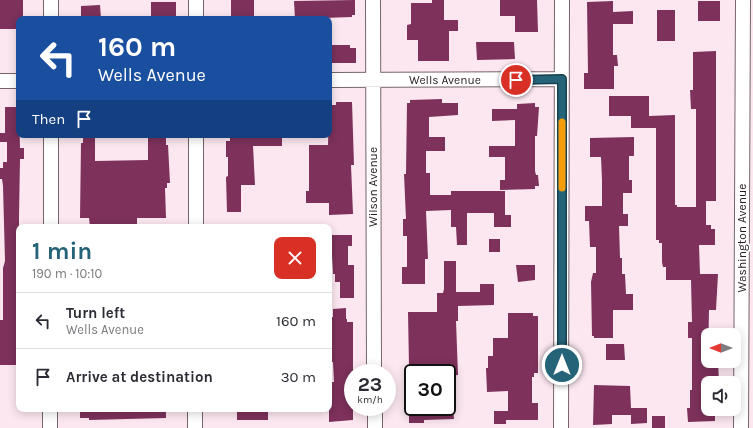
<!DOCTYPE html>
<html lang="en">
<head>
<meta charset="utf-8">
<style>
  body { margin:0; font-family:Karla,sans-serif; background:#f2f2f3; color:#2b2b33; height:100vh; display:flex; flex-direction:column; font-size:15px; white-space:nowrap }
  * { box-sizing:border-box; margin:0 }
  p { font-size:13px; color:#7c7c81 }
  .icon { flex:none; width:22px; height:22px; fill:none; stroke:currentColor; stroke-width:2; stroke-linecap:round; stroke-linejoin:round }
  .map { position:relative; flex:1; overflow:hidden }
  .drawer { position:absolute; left:16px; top:224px; width:316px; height:188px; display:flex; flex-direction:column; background:#fff; border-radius:8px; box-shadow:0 2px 10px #0003 }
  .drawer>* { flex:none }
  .banner { position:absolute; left:16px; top:16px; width:316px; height:122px; border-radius:8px; box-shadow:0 2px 10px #0003; background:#1a4fa0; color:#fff; overflow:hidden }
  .needle { width:26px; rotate:270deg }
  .buttons { position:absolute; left:701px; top:328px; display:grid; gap:8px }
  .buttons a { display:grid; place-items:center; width:40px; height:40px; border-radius:8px; background:#fff; box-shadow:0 2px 10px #0003; font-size:20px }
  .speed { position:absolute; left:344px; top:364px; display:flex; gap:8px; font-size:20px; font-weight:700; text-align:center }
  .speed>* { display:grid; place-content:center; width:52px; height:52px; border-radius:50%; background:#fff; box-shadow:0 2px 10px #0003; line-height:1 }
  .speed small { font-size:10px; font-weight:400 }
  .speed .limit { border:2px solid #111; border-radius:6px; background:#fff; color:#111 }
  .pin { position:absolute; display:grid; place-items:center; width:34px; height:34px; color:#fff; margin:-17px; border:2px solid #fff; border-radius:50%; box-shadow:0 1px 4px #0007 }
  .me { position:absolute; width:44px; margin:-22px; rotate:0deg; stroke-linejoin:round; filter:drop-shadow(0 0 3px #0008) }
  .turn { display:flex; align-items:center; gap:14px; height:84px; padding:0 16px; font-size:18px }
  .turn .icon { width:52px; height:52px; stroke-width:2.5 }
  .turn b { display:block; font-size:28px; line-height:34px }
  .then { display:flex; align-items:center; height:38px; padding:0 16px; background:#0003; gap:8px; font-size:15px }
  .round { display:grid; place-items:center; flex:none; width:42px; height:42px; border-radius:8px; background:#f2f2f3 }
  .head { display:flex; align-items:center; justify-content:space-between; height:68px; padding:0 16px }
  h1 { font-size:24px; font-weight:700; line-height:30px; color:#256379 }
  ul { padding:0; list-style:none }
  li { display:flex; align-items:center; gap:12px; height:56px; padding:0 16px; border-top:1px solid #e1e1e2 }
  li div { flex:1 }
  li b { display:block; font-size:15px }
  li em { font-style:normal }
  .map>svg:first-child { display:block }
</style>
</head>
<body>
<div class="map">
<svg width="753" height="428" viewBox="0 0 753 428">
  <rect width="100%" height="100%" fill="#fce7f0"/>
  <path fill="#7d315b" d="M0,0H23V19H19V29H0Z
    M231,0H254V19H231Z
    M355,0V15H352V17L295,19L294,1Z
    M432,0H444V20H458V31H449V61H418V40H407V25L411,24V3H432Z
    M500,0H537L538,32H515V16H500Z
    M613,1V12L633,11V24H613V55H617L618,66H614V89H584V73H588L587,2Z
    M698,1H720V21H698Z
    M151,2H176V19H151Z
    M100,5L101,19H81V6Z
    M657,10H675V41H657Z
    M476,42H514L515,59L477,60Z
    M329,45H350V48H356V63H329Z
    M716,51V201H706V225H711V229H715V245H699L700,274H718L716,310H709L708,361H718L719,382H708V409H715V421L688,422L687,408H690V390H692V338H688V322H692L691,280H666V267H663L662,262V243H659V240H656V128H631V116H609V96H649V116L675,115V205H677V207H696V109H691L690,90H693V52Z
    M442,99V103H458V115L429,117V137H445V151H426V173H430V195H451V191H505V215H511V227H494V213H467V245H457L456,227H451V210L426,211L428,259H425V284H402V267H407V236H403V219H406L404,174H406L407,103H410V100Z
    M336,102H352L354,165H351L353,214L329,215V203H306V191H309V145H328L329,105H336Z
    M535,103V107H539L537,136H535V171L536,175H538L539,186H535V189L500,190V180H505V157H489V146H515V120L492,121V109H517V104Z
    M5,107H19L20,148H24V159H20L19,217V365H0V320H3V268L5,261L3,186L2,179H0V168H3V162H7V142H0V133H5Z
    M83,135H95V161L148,160V138H152V135H166V145H168L170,183H167V188H165L166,218H137V227H90L89,218H80L81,143H83Z
    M282,135V146H253L255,185H241V212H227L226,177L228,176V157H226V141H230V136Z
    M634,137V156H629V180H632V193H623V214H628V226H619L620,258H622V274H625L626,294H633V310H613V338H594V336H592L591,282L593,273H596V247H590L589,221H585V206H602V180L601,157H590V138Z
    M331,235H352V246H348V265H354V298H340V282H335V274H333Z
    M489,239H500V252H489Z
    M444,261H456V292H480V284H494V305L458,306V321H456L458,375L447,376V373H440V366H409L408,312H437V293H443L444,289Z
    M516,265H535V280L518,282Z
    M346,308V319H347V322H353V420L329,422V382H334L333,362H329V317H333V309Z
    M508,313H533V316H538V373H534V377H532V403H538V420H506V424H494V411H508V391L487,392L486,368H488V356H493V338H508Z
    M606,344H624L625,360H606Z
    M594,385L630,386L631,408H647V423L631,424V415H612V424L593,425Z
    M409,407L453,408L454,419L424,420V423H409Z
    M80,409H166V418L89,420V418H80Z
    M237,409H268V420H237Z
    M652,416H665V428H652Z"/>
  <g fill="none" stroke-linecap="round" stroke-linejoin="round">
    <defs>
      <path id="street" d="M373,0L374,373
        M51,19V0
        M196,19V0
        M329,80L562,79
        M0,81H19
        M51,227V135
        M196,227V135
        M375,407V428
        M50,428V409
        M195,428V409
        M561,428L562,0
        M741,428L743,0"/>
    </defs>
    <use href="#street" stroke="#76646c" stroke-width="16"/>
    <use href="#street" stroke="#fff" stroke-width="14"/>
  </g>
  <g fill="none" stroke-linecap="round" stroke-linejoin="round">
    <defs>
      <path id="route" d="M516,80L562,79V365"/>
    </defs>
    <use href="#route" stroke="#18404f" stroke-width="10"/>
    <use href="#route" stroke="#256379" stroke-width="7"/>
    <path stroke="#f59e0b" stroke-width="7" d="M562,188V122"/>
  </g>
  <g text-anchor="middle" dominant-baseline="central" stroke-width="4" stroke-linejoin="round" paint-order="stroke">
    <g font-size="12" fill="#231b1f" stroke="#fff">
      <text x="445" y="80">Wells Avenue</text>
      <text transform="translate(373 187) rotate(-90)">Wilson Avenue</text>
      <text transform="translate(742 238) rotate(-90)">Washington Avenue</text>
    </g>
  </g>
</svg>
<div class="buttons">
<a><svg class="needle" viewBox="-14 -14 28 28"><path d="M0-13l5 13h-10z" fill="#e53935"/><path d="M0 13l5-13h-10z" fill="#7c7c81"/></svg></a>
<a><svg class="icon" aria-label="sound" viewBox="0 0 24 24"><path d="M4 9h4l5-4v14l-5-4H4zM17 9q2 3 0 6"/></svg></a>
</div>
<div class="speed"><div>23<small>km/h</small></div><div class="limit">30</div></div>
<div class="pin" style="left:516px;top:80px;background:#d93025"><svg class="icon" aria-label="arrive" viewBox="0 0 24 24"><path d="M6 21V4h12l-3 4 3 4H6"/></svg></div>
<svg class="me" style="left:562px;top:365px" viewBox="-20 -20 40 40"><circle r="17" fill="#256379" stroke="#fff" stroke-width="3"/><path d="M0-11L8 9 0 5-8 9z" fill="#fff"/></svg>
<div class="banner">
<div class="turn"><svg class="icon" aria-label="left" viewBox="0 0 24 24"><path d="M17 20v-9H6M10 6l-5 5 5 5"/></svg><div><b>160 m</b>Wells Avenue</div></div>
<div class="then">Then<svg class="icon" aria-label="arrive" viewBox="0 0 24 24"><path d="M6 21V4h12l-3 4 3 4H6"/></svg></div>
</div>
<section class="drawer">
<div class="head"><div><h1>1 min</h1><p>190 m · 10:10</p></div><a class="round" style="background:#d93025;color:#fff"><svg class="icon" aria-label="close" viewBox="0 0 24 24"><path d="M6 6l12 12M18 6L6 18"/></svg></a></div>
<ul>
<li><svg class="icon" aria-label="left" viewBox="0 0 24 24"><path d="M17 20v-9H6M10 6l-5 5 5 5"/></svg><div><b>Turn left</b><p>Wells Avenue</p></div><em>160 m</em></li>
<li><svg class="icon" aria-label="arrive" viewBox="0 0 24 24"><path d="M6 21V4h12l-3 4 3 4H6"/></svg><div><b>Arrive at destination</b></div><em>30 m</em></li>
</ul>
</section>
</div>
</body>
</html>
